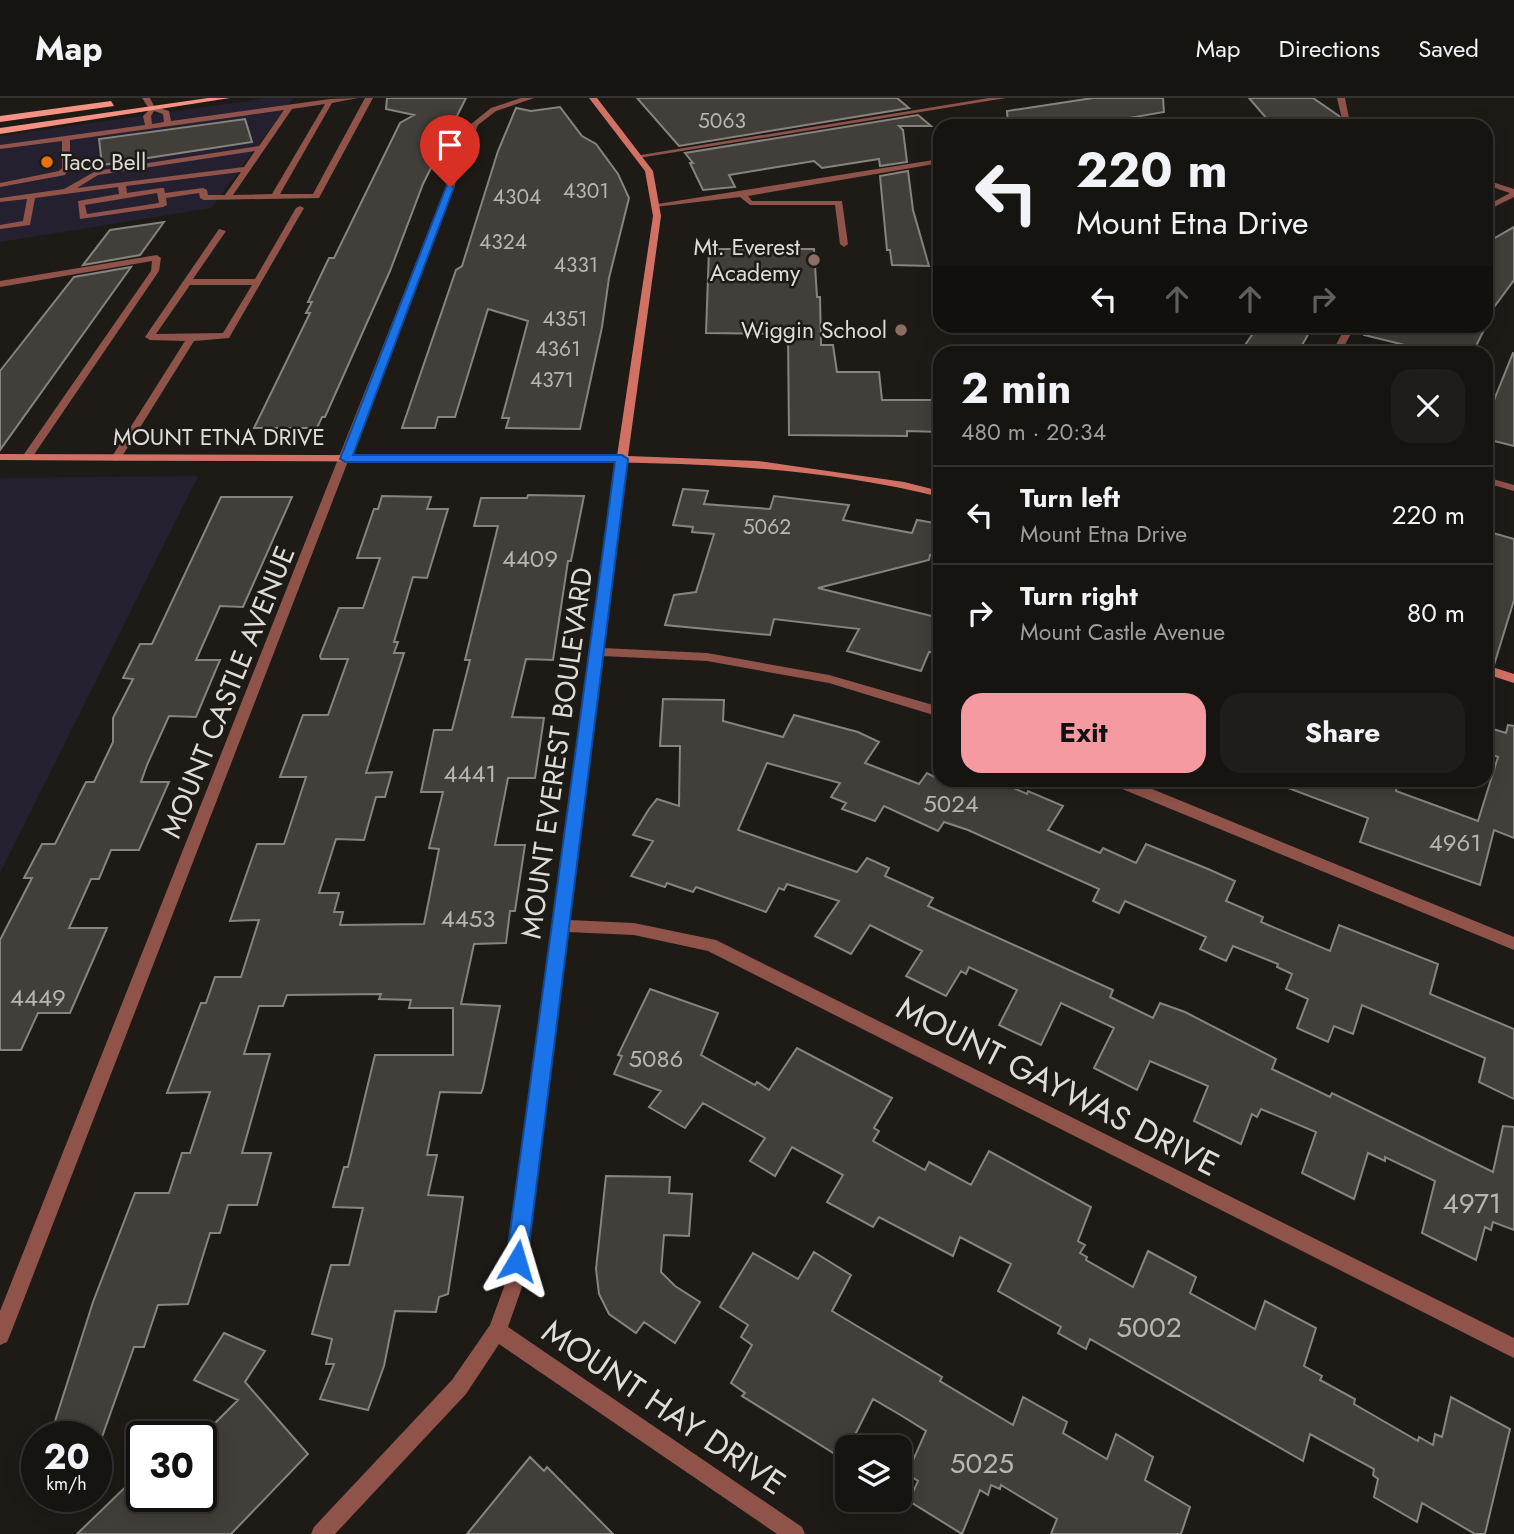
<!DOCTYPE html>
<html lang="en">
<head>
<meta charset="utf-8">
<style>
  body { margin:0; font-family:Jost,sans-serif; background:#1f1d1a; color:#f1f3f6; height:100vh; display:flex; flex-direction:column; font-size:26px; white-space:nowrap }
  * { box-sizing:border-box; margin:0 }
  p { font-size:23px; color:#9e9e9f }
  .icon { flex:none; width:38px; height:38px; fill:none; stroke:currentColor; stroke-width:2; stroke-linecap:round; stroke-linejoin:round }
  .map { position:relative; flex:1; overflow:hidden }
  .details { position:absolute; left:933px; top:248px; width:560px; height:441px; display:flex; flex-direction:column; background:#161411; border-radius:21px; box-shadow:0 4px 18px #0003,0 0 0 2px #353331 }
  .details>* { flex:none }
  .top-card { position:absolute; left:933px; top:21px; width:560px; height:214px; border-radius:21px; box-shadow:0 4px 18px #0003,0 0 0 2px #353331; background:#161411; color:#f1f3f6; overflow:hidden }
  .controls { position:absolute; left:835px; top:1337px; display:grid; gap:14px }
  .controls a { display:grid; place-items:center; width:77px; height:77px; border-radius:14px; background:#161411; box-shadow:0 4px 18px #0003,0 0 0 2px #353331; font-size:35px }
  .speed { position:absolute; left:21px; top:1323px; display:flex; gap:14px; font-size:35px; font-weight:700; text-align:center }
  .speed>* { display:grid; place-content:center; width:91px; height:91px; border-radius:50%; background:#161411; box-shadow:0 4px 18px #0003,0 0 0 2px #353331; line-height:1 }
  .speed small { font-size:18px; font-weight:400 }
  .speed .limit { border:4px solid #111; border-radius:10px; background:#fff; color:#111 }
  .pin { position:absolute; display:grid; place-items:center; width:60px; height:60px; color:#fff; margin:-72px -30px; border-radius:50% 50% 50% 0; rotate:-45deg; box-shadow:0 0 7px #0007 }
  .pin .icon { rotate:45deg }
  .me { position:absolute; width:77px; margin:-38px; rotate:7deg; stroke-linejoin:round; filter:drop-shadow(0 0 5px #0008) }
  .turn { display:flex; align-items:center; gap:24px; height:147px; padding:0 28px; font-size:32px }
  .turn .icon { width:91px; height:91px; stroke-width:2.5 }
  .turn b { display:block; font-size:49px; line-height:60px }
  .lanes { display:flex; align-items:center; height:66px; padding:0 28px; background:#0003; justify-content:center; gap:35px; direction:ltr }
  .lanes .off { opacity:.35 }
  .round { display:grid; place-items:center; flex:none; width:74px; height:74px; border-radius:21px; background:#1f1d1a }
  .summary { display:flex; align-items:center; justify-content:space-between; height:119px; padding:0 28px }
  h1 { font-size:42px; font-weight:700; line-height:52px }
  .primary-button { display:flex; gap:14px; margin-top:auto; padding:14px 28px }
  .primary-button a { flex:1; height:80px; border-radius:21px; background:#f49aa0; color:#111; font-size:28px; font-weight:700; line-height:80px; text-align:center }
  .primary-button a+a { background:#1f1d1a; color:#f1f3f6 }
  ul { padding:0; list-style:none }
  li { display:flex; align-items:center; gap:21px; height:98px; padding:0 28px; border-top:2px solid #353331 }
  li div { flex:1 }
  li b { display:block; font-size:26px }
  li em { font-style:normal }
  header { display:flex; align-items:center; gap:42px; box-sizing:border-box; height:98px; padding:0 35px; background:#161411; border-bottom:2px solid #353331 }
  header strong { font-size:33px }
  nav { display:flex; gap:38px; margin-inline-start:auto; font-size:24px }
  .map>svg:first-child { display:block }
</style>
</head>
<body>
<header>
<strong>Map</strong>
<nav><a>Map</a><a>Directions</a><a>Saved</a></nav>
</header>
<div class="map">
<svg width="1514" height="1436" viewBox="0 0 1514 1436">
  <rect width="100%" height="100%" fill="#1e1b17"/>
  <path fill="#242030" d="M268,0H293L211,110L0,144V38Z
    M198,378L0,775V380Z"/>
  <path fill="#423f3a" stroke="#87837e" stroke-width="2" d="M387,0H466L423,86L390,173L325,319H322L317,330H254L310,215H306L312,204H308L329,160H334L400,25L414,17L386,11Z
    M637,0H897L909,10L679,48Z
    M1093,0H1163L1164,14L1112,23L1120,28H1008L1007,13Z
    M1249,0H1313L1339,18L1346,28H1273Z
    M560,9L582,38L596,46L618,76L629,100L609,180L602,229L580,331L506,330L509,320H502L528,223L488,211L455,319H438L435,330H402L456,172L462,168L498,53L516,10L531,13Z
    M918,17L931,28H899L903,32L907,64L880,68L879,61L822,70L814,63L729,77L735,89L703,92L690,65H693L685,55Z
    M245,21L252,44L102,67L99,41Z
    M908,73L913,112L929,168L892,167L890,152H887L880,78Z
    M164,124L140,157L83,167L110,132Z
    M1514,129V182L1486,220V145Z
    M709,151H814L817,199H820L821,247H833L837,274H879L882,302H940V334L907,333V338L789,337L788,236L706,235Z
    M131,169L0,352V273L74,179Z
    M1258,228H1278L1309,235L1297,256H1239Z
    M1365,228H1486L1472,256H1419L1421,251L1364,237Z
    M1513,255H1514V348L1486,341V322Z
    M683,391L708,393L704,406L770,411L774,398L849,407L843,422L912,435L917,422L940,426V459L930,457L929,462L818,490L940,520V556L929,554L921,573L847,553L859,531L774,521L770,537L665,527L674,497L696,494L714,436L692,434L693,429L673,427Z
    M528,397L584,398L571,463H568L553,562L526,561L512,619L544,620L535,680H508L495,747H525L515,813H510L506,845L474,846L461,906L500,908L483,990L481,995L440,994L427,1057H437L428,1097L463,1099L448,1196L439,1199L436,1214L395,1213L384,1268L368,1312L320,1301L334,1266H326L332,1241L312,1236L331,1167H349L363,1110L333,1109L344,1069H348L375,957H453V910H409L411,902L379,901L381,896L287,897L283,908H259L244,956H270L242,1055H271L257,1107H228L220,1135H210L188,1206L158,1207L144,1249H134L102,1339H50L93,1204L135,1095H169L182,1055H190L210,994L167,995L201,905H206L215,879H241L259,822L230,823L257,746H284L306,679H280L303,617H328L348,561H321L320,558L339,510H363L380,460H357L374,411H378L382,398L431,399L427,411H448L427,480L413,479L394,544H398L394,555H404L366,675L392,674L385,699H376L364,742L336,741L319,795H339L334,814H343L340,827L424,826L439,751L429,750L443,694H421L434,632H452L470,562H465L498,428H474L481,400H527Z
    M221,399H292L243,509L220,508L196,562H220L196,619L169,618L147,667L141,684H169L139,752H111L99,781H91L69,830H107L70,915H38L21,952H0V842L32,780H24L42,746H55L86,684H94L113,644V620L133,581L123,580L140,546H152Z
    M1486,433L1514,441V502L1494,567L1486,565Z
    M663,601L724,602L723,623L783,639L794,617L858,634L879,644L865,665L919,686L927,675L940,682H996L1027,696L1028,693L1063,708L1048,732L1100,755L1103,750L1136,765L1146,746L1208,771L1235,783L1226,803L1263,819L1261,824L1330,853L1339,827L1438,866L1430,896L1514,931V1001L1479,984L1485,960L1362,907L1353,936L1334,928L1328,944L1297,930L1308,901L1286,891L1292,876L1277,869L1278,866L1233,848L1226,863L1200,851L1206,839L1125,803L1119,815L1093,803L1099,791L968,732L944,724L938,733L884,708L875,723L842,711L846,705L831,699L840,685L767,665L738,732L857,774L867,760L889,770L885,778L933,800L928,808L1113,892L1110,899L1153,920L1160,905L1185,914L1276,961L1272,971L1330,999L1332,995L1493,1074L1503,1028L1514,1029V1132L1493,1124L1491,1132L1485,1129L1476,1162L1422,1135L1435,1083L1385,1059V1063L1368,1055L1354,1101L1302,1075L1316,1034L1261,1011L1257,1019L1252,1016L1241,1046L1194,1023L1208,988L1150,963L1137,992L1094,970L1114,930L1061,905L1041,947L999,927L1017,892L969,869L966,876L961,873L946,898L906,878L922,853L870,827L851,856L815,838L839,803L787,786L784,792L779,790L766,814L696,789L693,794L667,785L665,789L631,778L653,743L633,737L649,711L657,701L679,708L680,648H660Z
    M1508,627L1514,628V740L1494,732L1480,787L1360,744L1368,720L1275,685L1382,682L1397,688L1396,693L1478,723L1498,659L1486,655L1490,630L1506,635Z
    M650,891L718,915L701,957L755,987L757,984L769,992L797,950L892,1000L874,1030L879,1033L873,1043L925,1072L929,1064L971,1087L989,1053L1091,1109L1078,1143L1085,1147L1080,1155L1087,1159L1086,1162L1133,1189L1148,1153L1196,1179L1190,1195L1255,1231L1265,1203L1316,1230L1304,1268L1322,1278L1320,1282L1355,1301L1354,1306L1418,1343L1419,1339L1433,1347L1435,1336L1442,1339L1451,1299L1510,1331L1485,1436H1475L1422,1405L1417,1424L1374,1399L1378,1381L1373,1377L1374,1371L1310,1336L1303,1363L1090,1241L1086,1251L1058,1235L1061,1229L998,1193L1011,1166L960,1139L953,1158L879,1119L873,1129L827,1104L843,1077L792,1049L775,1078L750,1063L765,1040L703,1005L685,1030L649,1009L661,993L614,976L622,958L618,957Z
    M606,1078L670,1079L669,1095L692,1096L689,1138L664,1137L661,1174L675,1188L700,1204L675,1245L644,1224L636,1235L609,1216L599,1196L596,1171Z
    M814,1154L851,1177L832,1213L942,1279L940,1283L1013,1327L1023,1299L1067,1324L1063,1335L1107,1361L1116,1336L1153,1359L1145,1382L1190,1409L1181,1436H1051L1057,1421L1001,1387L1000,1391L991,1387L988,1397L980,1392L962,1436L909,1403L918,1383L907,1376L926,1333L902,1318L873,1301L843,1361L742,1298L745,1295L731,1285L752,1247L741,1239L748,1227L720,1209L753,1155L798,1181Z
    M224,1235L265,1253L245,1284L308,1356L231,1436H77L142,1373V1398H201V1339L238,1302L194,1282Z
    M530,1359L544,1373L547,1369L613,1436H467Z"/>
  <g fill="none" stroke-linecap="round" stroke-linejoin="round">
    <path fill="#8f534a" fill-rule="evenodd" d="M358,0L332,5L280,96H313L365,0H373L319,100L204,102L200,100L199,95L166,100L167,107L163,109L80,121L78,103L119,96L118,89L35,100L30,127L0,131V127L23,123L27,101L0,104V100L64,91L96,73L259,48L284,12L70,42V70L65,77L0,89V85L59,73L62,70V43L0,51V47L145,27L143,18L153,8L169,13L171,23L330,1ZM325,6L272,96L233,97L292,11ZM154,13L163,16L164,24L152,26L151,18ZM255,53L244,69L77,90L98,77ZM241,74L225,97H208L207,92L203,90L165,95L164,90H161L127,95L126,88ZM157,95L159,105L87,116L85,107Z
      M940,61V65L748,98L752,103H842L848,146L844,149L840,146L835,107H750L740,99L655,109L651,107Z
      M300,108L304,110L229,240L194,243L121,360L116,363L112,362L111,360L185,243L150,242L145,239L219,131L226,133L193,181H255L296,110ZM190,187H252L223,235L156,236Z
      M157,157L161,160L159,173L31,361H23L22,359L151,173L152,163L0,189V183Z"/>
    <path fill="#8f534a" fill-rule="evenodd" d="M142,0H150L156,12H150Z
      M521,0H534L496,13L478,27L10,1237L7,1244L0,1247V1213L471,26L491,10Z
      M989,0H1006L639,60L635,58Z
      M1337,0H1345L1349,20L1358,28H1350L1342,21Z
      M1486,82L1514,91V99L1486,113V108L1510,95L1486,87Z
      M1346,228H1355L1340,256H1331Z
      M622,358L627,361L603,550L707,555L829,577L940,609V619L829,585L707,563L602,558L569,822L634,825L716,842L1514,1240V1260L708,853L634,837L567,834L522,1189L508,1229L802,1429L805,1436H777L499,1246L466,1296L335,1436H311L314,1429L452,1282L490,1227L504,1189L617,361Z
      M1486,379L1514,387V393L1486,385Z
      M1108,682H1130L1514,839V852L1110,686Z"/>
    <path fill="#d17164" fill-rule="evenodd" d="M589,0H597L653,73L661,118L628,358L758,363L904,384L940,393V399C788,361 631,364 477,364C318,363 159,363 0,362V356L617,358L653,118L645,73Z
      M1486,567L1514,576V585L1486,576Z"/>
    <path fill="#f69284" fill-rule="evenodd" d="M208,0H230L0,36V30Z
      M111,3L114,8L0,24V18Z"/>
  </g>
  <path fill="#1a73e8" stroke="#114b97" stroke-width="2" d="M447,87L454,89L353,357H622L628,361L527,1163L524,1171L517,1174L509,1171L506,1163L615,364H346L340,361Z"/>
  <circle fill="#e8710a" stroke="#1e1b17" stroke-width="2.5" cx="47" cy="64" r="7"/>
  <g fill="#8d6e63" stroke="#1e1b17" stroke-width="2.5">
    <circle cx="814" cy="162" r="7"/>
    <circle cx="901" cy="232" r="7"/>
  </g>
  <g text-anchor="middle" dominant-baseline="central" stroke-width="5" stroke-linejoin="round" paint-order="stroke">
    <g font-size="21" fill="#b8b6b2">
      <text x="722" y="23">5063</text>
      <text x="586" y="93">4301</text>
      <text x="517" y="99">4304</text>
      <text x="503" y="144">4324</text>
      <text x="576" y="167">4331</text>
      <text x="565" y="221">4351</text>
      <text x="558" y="251">4361</text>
      <text x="552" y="282">4371</text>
      <text x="767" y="429">5062</text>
    </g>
    <g font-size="23" fill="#dfddda" stroke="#1e1b17" text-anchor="end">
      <text x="61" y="64" text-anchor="start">Taco Bell</text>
      <text x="800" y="149">Mt. Everest<tspan x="800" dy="26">Academy</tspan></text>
      <text x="887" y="232">Wiggin School</text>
    </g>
    <g font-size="23" fill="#dfddda" stroke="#1e1b17">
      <text x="219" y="339">MOUNT ETNA DRIVE</text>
    </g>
    <g font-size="24" fill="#b8b6b2">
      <text x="530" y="460">4409</text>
      <text x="470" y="675">4441</text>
      <text x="951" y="705">5024</text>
      <text x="1455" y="744">4961</text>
      <text x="468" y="820">4453</text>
      <text x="38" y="899">4449</text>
      <text x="656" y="960">5086</text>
    </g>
    <g font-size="28" fill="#dfddda" stroke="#1e1b17">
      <text transform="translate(228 594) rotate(-68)">MOUNT CASTLE AVENUE</text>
      <text transform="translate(557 655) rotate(-82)">MOUNT EVEREST BOULEVARD</text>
    </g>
    <g font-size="28" fill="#b8b6b2">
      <text x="1472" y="1105">4971</text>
      <text x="1149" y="1229">5002</text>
      <text x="982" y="1365">5025</text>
    </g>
    <g font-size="33" fill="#dfddda" stroke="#1e1b17">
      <text transform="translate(1058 988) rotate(27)">MOUNT GAYWAS DRIVE</text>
      <text transform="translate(664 1309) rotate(34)">MOUNT HAY DRIVE</text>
    </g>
  </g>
</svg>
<div class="controls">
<a><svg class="icon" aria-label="layers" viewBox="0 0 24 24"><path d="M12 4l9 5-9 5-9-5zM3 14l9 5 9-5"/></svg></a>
</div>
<div class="speed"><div>20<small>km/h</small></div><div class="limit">30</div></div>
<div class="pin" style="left:450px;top:89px;background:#d93025"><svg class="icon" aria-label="arrive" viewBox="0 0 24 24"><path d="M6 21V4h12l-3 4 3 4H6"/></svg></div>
<svg class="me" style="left:517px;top:1163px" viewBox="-20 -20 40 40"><path d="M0-17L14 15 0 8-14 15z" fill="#1a73e8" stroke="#fff" stroke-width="4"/></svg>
<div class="top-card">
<div class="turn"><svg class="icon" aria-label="left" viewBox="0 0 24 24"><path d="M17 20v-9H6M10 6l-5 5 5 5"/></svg><div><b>220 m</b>Mount Etna Drive</div></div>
<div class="lanes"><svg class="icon" aria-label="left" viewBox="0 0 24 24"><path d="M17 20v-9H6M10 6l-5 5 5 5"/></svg><svg class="icon off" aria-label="ahead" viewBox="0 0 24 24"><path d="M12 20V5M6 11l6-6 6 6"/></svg><svg class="icon off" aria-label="ahead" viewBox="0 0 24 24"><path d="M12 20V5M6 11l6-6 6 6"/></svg><svg class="icon off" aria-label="right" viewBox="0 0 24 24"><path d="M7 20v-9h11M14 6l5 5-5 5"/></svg></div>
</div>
<section class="details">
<div class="summary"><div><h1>2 min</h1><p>480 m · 20:34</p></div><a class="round"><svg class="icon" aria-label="close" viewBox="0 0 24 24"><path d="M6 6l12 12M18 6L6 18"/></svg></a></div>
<ul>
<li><svg class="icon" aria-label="left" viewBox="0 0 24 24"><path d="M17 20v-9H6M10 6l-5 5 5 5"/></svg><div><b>Turn left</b><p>Mount Etna Drive</p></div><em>220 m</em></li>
<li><svg class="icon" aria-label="right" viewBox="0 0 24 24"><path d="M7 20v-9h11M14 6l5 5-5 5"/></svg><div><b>Turn right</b><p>Mount Castle Avenue</p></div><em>80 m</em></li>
</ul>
<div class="primary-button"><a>Exit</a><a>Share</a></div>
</section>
</div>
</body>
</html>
